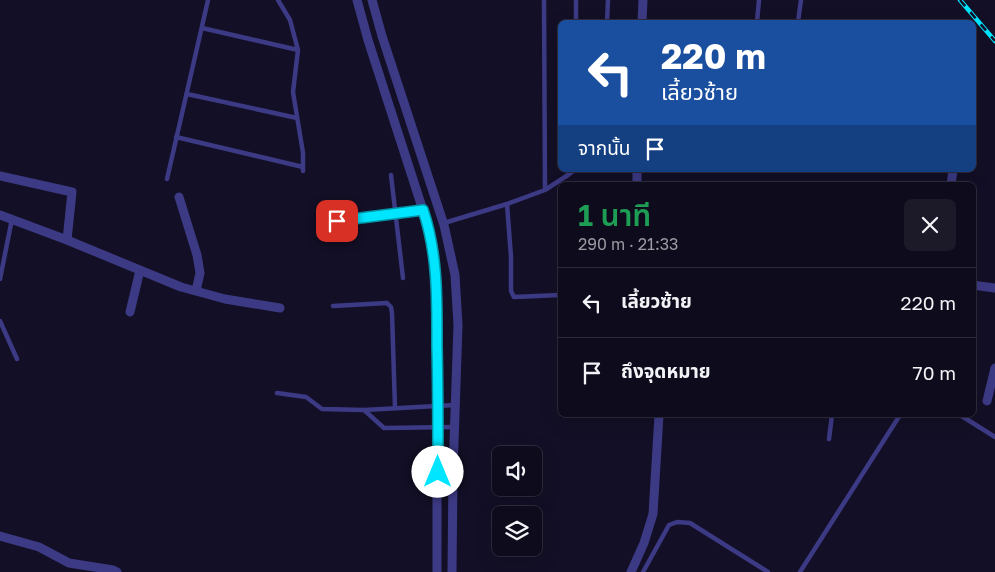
<!DOCTYPE html>
<html lang="th">
<head>
<meta charset="utf-8">
<style>
  body { margin:0; font-family:"Golos Text","Noto Sans Thai",sans-serif; background:#1c1929; color:#f1f3f6; height:100vh; display:flex; flex-direction:column; font-size:19px; white-space:nowrap }
  * { box-sizing:border-box; margin:0 }
  p { font-size:16px; color:#9b9ba3 }
  .icon { flex:none; width:28px; height:28px; fill:none; stroke:currentColor; stroke-width:2; stroke-linecap:round; stroke-linejoin:round }
  .map { position:relative; flex:1; overflow:hidden }
  .drawer { position:absolute; left:558px; top:182px; width:418px; height:235px; display:flex; flex-direction:column; background:#0e0b1c; border-radius:8px; box-shadow:0 5px 20px #0002,0 0 0 1px #2e2b3b }
  .drawer>* { flex:none }
  .banner { position:absolute; left:558px; top:20px; width:418px; height:152px; border-radius:8px; box-shadow:0 5px 20px #0002,0 0 0 1px #2e2b3b; background:#1a4fa0; color:#fff; overflow:hidden }
  .buttons { position:absolute; left:492px; top:446px; display:grid; gap:10px }
  .buttons a { display:grid; place-items:center; width:50px; height:50px; border-radius:8px; background:#0e0b1c; box-shadow:0 5px 20px #0002,0 0 0 1px #2e2b3b; font-size:25px }
  .pin { position:absolute; display:grid; place-items:center; width:42px; height:42px; color:#fff; margin:-21px; border-radius:10px; box-shadow:0 2px 8px #0006 }
  .me { position:absolute; width:55px; margin:-28px; rotate:0deg; stroke-linejoin:round; filter:drop-shadow(0 0 4px #0008) }
  .turn { display:flex; align-items:center; gap:18px; height:105px; padding:0 20px; font-size:22px }
  .turn .icon { width:65px; height:65px; stroke-width:2.5 }
  .turn b { display:block; font-size:35px; line-height:42px }
  .then { display:flex; align-items:center; height:48px; padding:0 20px; background:#0003; gap:10px; font-size:19px }
  .round { display:grid; place-items:center; flex:none; width:52px; height:52px; border-radius:8px; background:#1c1929 }
  .headline { display:flex; align-items:center; justify-content:space-between; height:85px; padding:0 20px }
  h1 { font-size:30px; font-weight:600; line-height:38px; color:#1e9e55 }
  ul { padding:0; list-style:none }
  li { display:flex; align-items:center; gap:15px; height:70px; padding:0 20px; border-top:1px solid #2e2b3b }
  li div { flex:1 }
  li b { display:block; font-size:19px }
  li em { font-style:normal }
  .map>svg:first-child { display:block }
</style>
</head>
<body>
<div class="map">
<svg width="995" height="572" viewBox="0 0 995 572">
  <rect width="100%" height="100%" fill="#130f26"/>
  <g fill="none" stroke-linecap="round" stroke-linejoin="round">
    <path stroke="#3d3a85" stroke-width="4.5" d="M278,0L290,20L298,50L293,92L303,153V171
      M544,0L545,190
      M576,22V0
      M607,22L608,0
      M757,22L759,0
      M798,22L801,0
      M202,28L298,50
      M187,94L297,118
      M176,137L303,167
      M391,175L403,278
      M568,175L575,170
      M167,179L208,0
      M507,204L511,257V291L514,297L560,295
      M337,221L423,210
      M444,223L507,204L545,190L568,175L569,170
      M0,279L12,219
      M333,306L387,303L391,307L392,313L395,408
      M0,321L17,359
      M277,393L306,397L322,409L364,410L455,405
      M364,410L384,428L454,427
      M960,415L995,437
      M829,439L832,415
      M643,572L669,525L677,522L690,523L768,572
      M800,572L900,415"/>
    <path stroke="#3d3a85" stroke-width="9" d="M357,0L368,40L429,229L436,275L437,321V572
      M372,0L382,36L444,225L455,275L458,325L453,472L452,572
      M642,22L643,0
      M0,176L72,192L67,240
      M637,185V170
      M951,185L953,170
      M179,197L197,255L200,273L196,291
      M0,215L67,240L181,287L225,299L280,308
      M972,285L995,288
      M130,312L140,270
      M987,401L995,368
      M0,536L39,547L69,563L113,570L117,572
      M631,572L644,543L653,514L659,415"/>
    <defs>
      <path id="rail" d="M960,0L995,41"/>
    </defs>
    <use href="#rail" stroke="#00e5ff" stroke-width="4.5"/>
    <use href="#rail" stroke="#130f26" stroke-width="2.5" stroke-dasharray="8" stroke-linecap="butt"/>
  </g>
  <g fill="none" stroke-linecap="round" stroke-linejoin="round">
    <defs>
      <path id="route" d="M337,221L423,210C438,254 437,300 437,346C438,388 438,430 438,472"/>
    </defs>
    <use href="#route" stroke="#0095a6" stroke-width="12"/>
    <use href="#route" stroke="#00e5ff" stroke-width="9"/>
  </g>
</svg>
<div class="buttons">
<a><svg class="icon" aria-label="sound" viewBox="0 0 24 24"><path d="M4 9h4l5-4v14l-5-4H4zM17 9q2 3 0 6"/></svg></a>
<a><svg class="icon" aria-label="layers" viewBox="0 0 24 24"><path d="M12 4l9 5-9 5-9-5zM3 14l9 5 9-5"/></svg></a>
</div>
<div class="pin" style="left:337px;top:221px;background:#d93025"><svg class="icon" aria-label="arrive" viewBox="0 0 24 24"><path d="M6 21V4h12l-3 4 3 4H6"/></svg></div>
<svg class="me" style="left:438px;top:472px" viewBox="-20 -20 40 40"><circle r="19" fill="#fff"/><path d="M0-13L10 11 0 6-10 11z" fill="#00e5ff"/></svg>
<div class="banner">
<div class="turn"><svg class="icon" aria-label="left" viewBox="0 0 24 24"><path d="M17 20v-9H6M10 6l-5 5 5 5"/></svg><div><b>220 m</b>เลี้ยวซ้าย</div></div>
<div class="then">จากนั้น<svg class="icon" aria-label="arrive" viewBox="0 0 24 24"><path d="M6 21V4h12l-3 4 3 4H6"/></svg></div>
</div>
<section class="drawer">
<div class="headline"><div><h1>1 นาที</h1><p>290 m · 21:33</p></div><a class="round"><svg class="icon" aria-label="close" viewBox="0 0 24 24"><path d="M6 6l12 12M18 6L6 18"/></svg></a></div>
<ul>
<li><svg class="icon" aria-label="left" viewBox="0 0 24 24"><path d="M17 20v-9H6M10 6l-5 5 5 5"/></svg><div><b>เลี้ยวซ้าย</b></div><em>220 m</em></li>
<li><svg class="icon" aria-label="arrive" viewBox="0 0 24 24"><path d="M6 21V4h12l-3 4 3 4H6"/></svg><div><b>ถึงจุดหมาย</b></div><em>70 m</em></li>
</ul>
</section>
</div>
</body>
</html>
